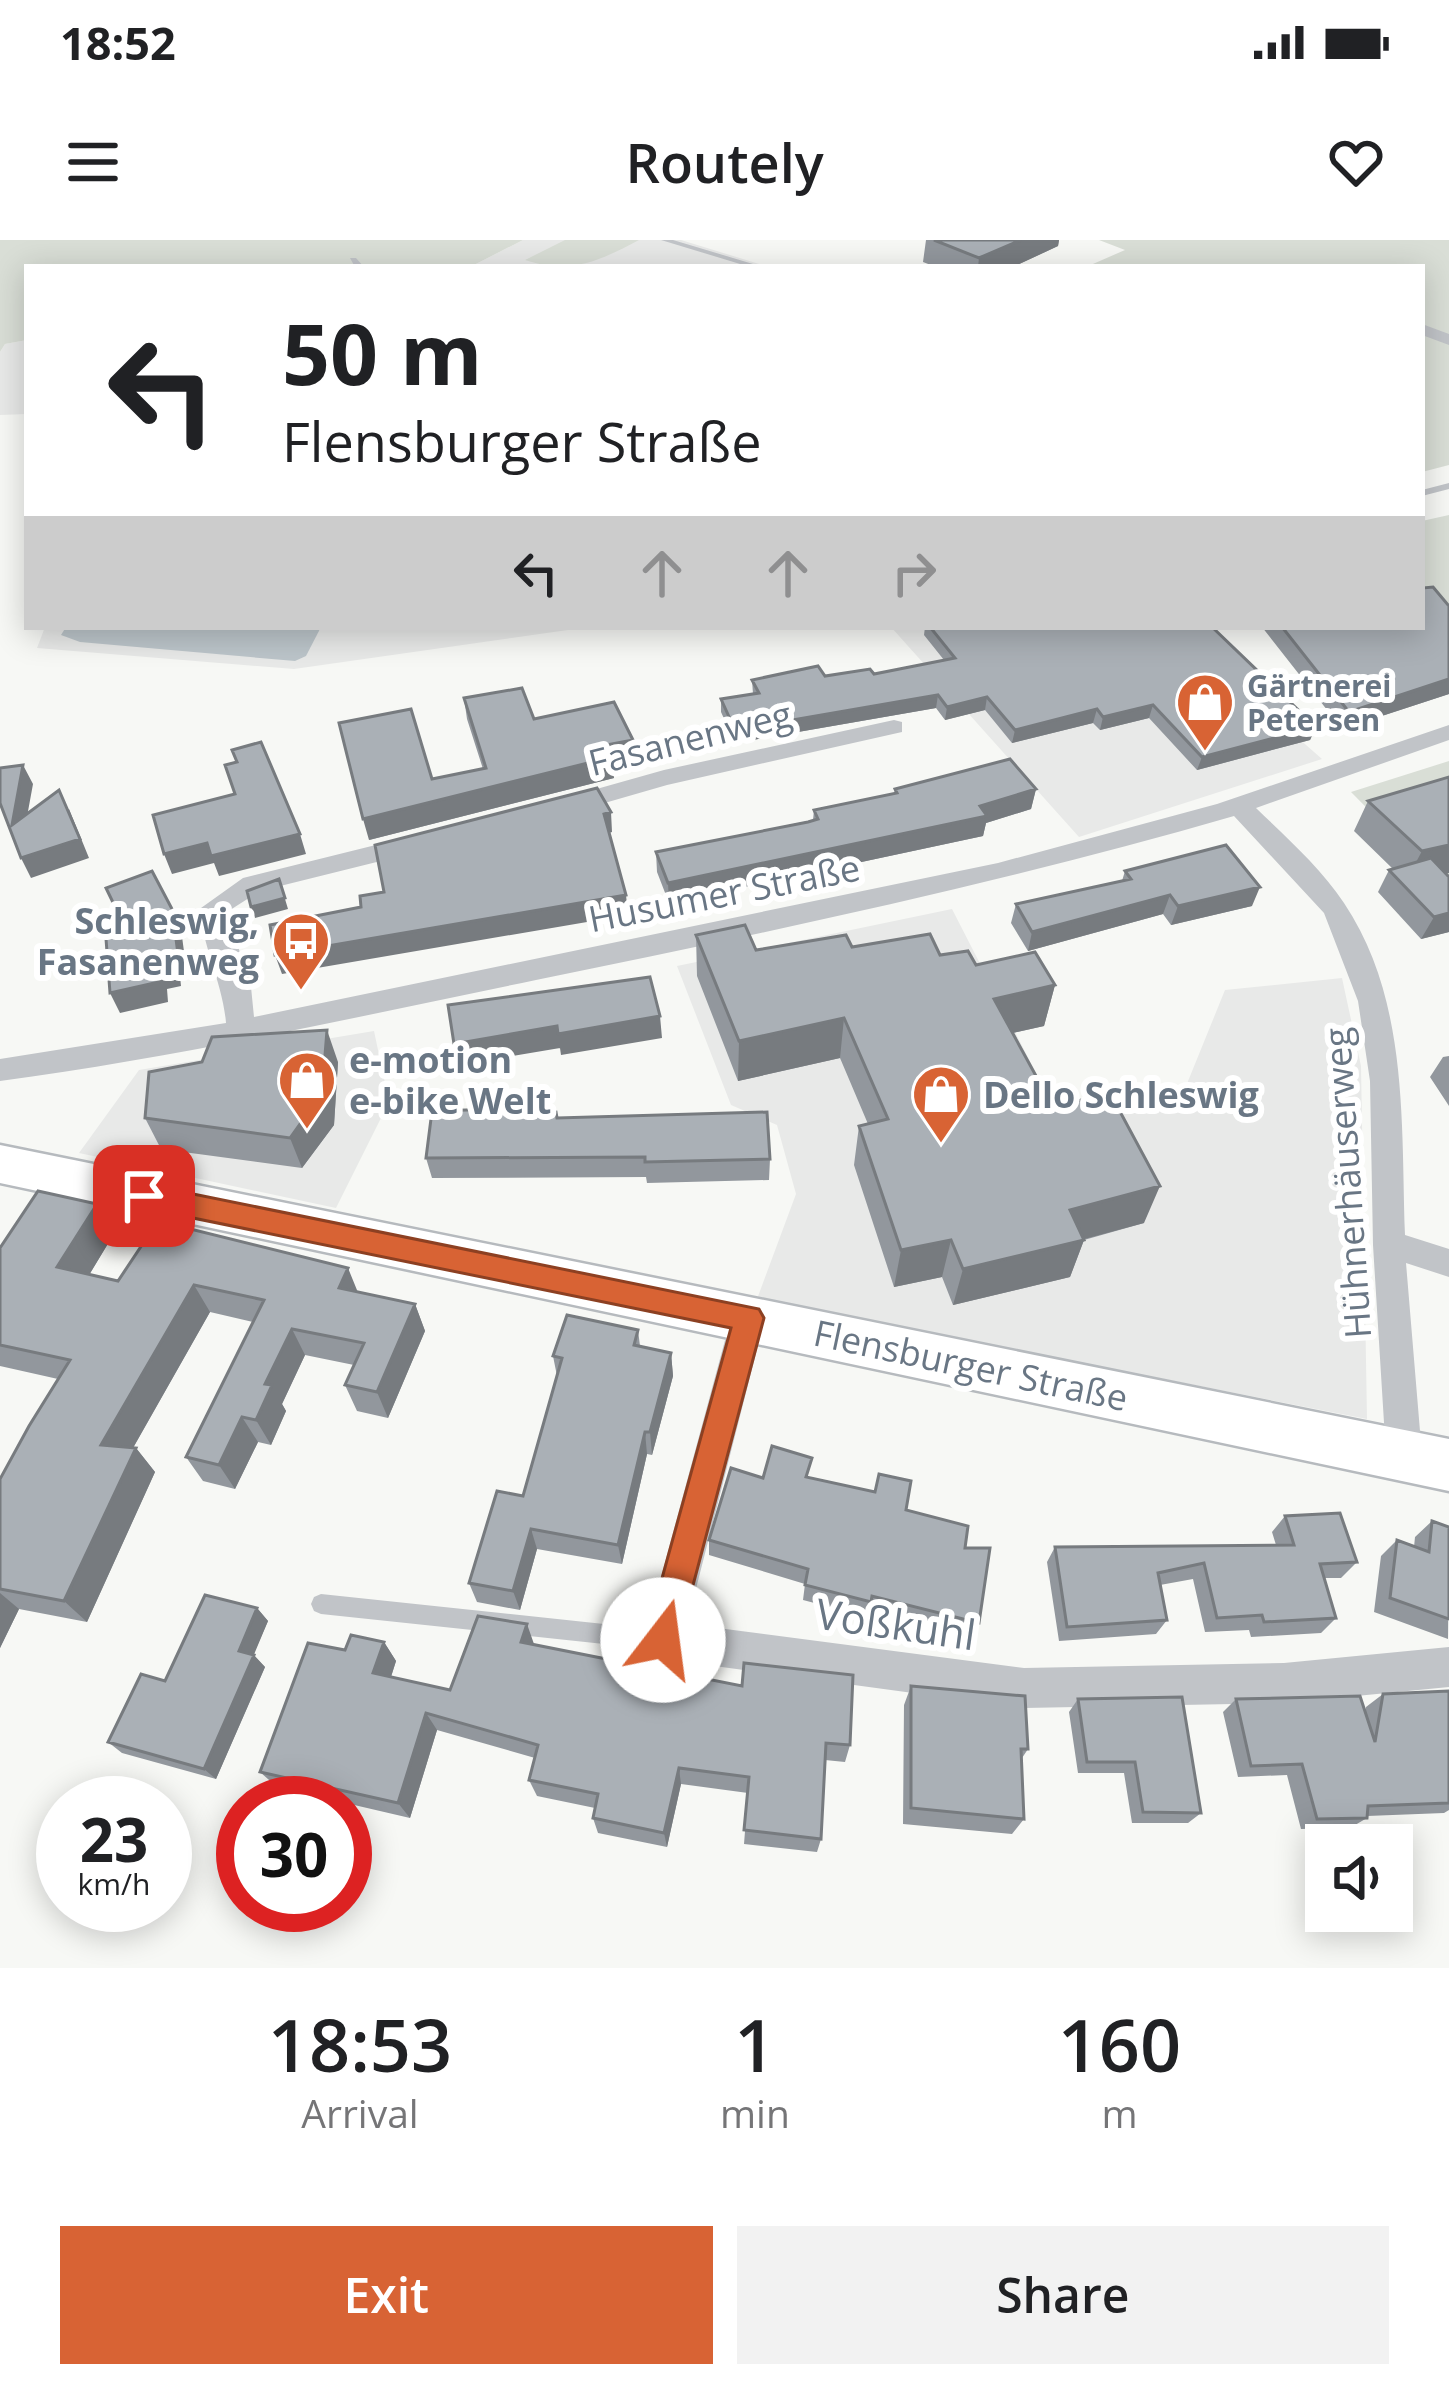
<!DOCTYPE html>
<html lang="en">
<head>
<meta charset="utf-8">
<style>
  body { margin:0; font-family:"Open Sans",sans-serif; background:#f2f2f2; color:#202124; height:100vh; display:flex; flex-direction:column; font-size:45px; white-space:nowrap }
  * { box-sizing:border-box; margin:0 }
  p { font-size:39px; color:#757577 }
  .icon { flex:none; width:66px; height:66px; fill:none; stroke:currentColor; stroke-width:2; stroke-linecap:round; stroke-linejoin:round }
  .map { position:relative; height:1728px; overflow:hidden }
  .details { display:flex; flex-direction:column; background:#fff; flex:1 }
  .details>* { flex:none }
  .banner { position:absolute; left:24px; top:24px; width:1401px; height:366px; border-radius:0px; box-shadow:0 6px 30px #0003; background:#fff; color:#202124; overflow:hidden }
  .tools { position:absolute; left:1305px; top:1584px; display:grid; gap:24px }
  .tools a { display:grid; place-items:center; width:108px; height:108px; border-radius:0px; background:#fff; box-shadow:0 6px 30px #0003; font-size:60px }
  .speed { position:absolute; left:36px; top:1536px; display:flex; gap:24px; font-size:60px; font-weight:700; text-align:center }
  .speed>* { display:grid; place-content:center; width:156px; height:156px; border-radius:50%; background:#fff; box-shadow:0 6px 30px #0003; line-height:1 }
  .speed small { font-size:30px; font-weight:400 }
  .speed .limit { border:18px solid #d22; background:#fff; color:#111 }
  .pin { position:absolute; display:grid; place-items:center; width:102px; height:102px; color:#fff; margin:-51px; border-radius:24px; box-shadow:0 6px 18px #0006 }
  .me { position:absolute; width:132px; margin:-66px; rotate:15deg; stroke-linejoin:round; filter:drop-shadow(0 0 9px #0008) }
  .turn { display:flex; align-items:center; gap:42px; height:252px; padding:0 60px; font-size:54px }
  .turn .icon { width:156px; height:156px; stroke-width:2.5 }
  .turn b { display:block; font-size:84px; line-height:102px }
  .lanes { display:flex; align-items:center; height:114px; padding:0 60px; background:#0003; justify-content:center; gap:60px; direction:ltr }
  .lanes .off { opacity:.35 }
  .eta { display:flex; justify-content:space-evenly; align-items:center; height:204px; text-align:center }
  .eta b { font-size:72px; font-weight:600; line-height:84px }
  .button { display:flex; gap:24px; margin-top:auto; padding:24px 60px }
  .button a { flex:1; height:138px; border-radius:0px; background:#d86334; color:#fff; font-size:48px; font-weight:600; line-height:138px; text-align:center }
  .button a+a { background:#f2f2f2; color:#202124 }
  .status { display:flex; justify-content:space-between; align-items:center; height:84px; padding:0 60px; background:#fff; direction:ltr }
  .status svg { height:33px; fill:currentColor }
  header { display:flex; justify-content:space-between; align-items:center; height:156px; padding:0 60px; background:#fff; font-size:54px; font-weight:600 }
  .map>svg:first-child { display:block }
</style>
</head>
<body>
<div class="status"><b>18:52</b><svg viewBox="0 0 49 12"><path d="M0 12V9h3v3zM5 12V6h3v6zM10 12V3h3v9zM15 12V0h3v12zM26 1h20v11H26zM47 4h2v5h-2z"/></svg></div>
<header><svg class="icon" aria-label="menu" viewBox="0 0 24 24"><path d="M4 6h16M4 12h16M4 18h16"/></svg>Routely<svg class="icon" aria-label="heart" viewBox="0 0 24 24"><path d="M12 20l-8-8c-3-5 5-10 8-4 3-6 11-1 8 4z"/></svg></header>
<div class="map">
<svg width="1449" height="1728" viewBox="0 0 1449 1728">
  <rect width="100%" height="100%" fill="#f7f8f5"/>
  <path fill="#e8e9e8" d="M523,0H681L769,27H470Z
    M27,100V174L0,175V112L5,104Z
    M45,387H589L294,429L37,408Z
    M891,387H1209L1273,476L1322,519L1079,597Z
    M952,669L1055,870L1182,856L1225,750L1342,738L1361,826L1367,1179L757,1059L796,954L777,885L731,865L677,726Z
    M374,791L389,862L336,968L79,913L139,830Z"/>
  <path fill="#d9ded6" d="M0,0H523L470,27H27V100L5,104L0,112Z
    M565,0H639C599,21 571,35 525,20Z
    M1099,0H1449V225L1422,232V27H1086L1125,10Z
    M1449,275V381L1422,351V281Z
    M1449,521V651L1351,552Z"/>
  <path fill="#bcc5ca" d="M66,387H321L306,416L295,421L80,402L61,395Z"/>
  <g fill="none" stroke-linecap="round" stroke-linejoin="round">
    <defs>
      <path id="secondary" d="M0,905L1449,1199V1251L0,943Z"/>
    </defs>
    <use href="#secondary" stroke="#b6babe" stroke-width="5"/>
    <path fill="#c1c4c8" fill-rule="evenodd" d="M661,0H673L763,27H750Z
      M350,18H356L364,27H355Z
      M1449,243V249L1422,256V250Z
      M321,1354L660,1390L667,1393L670,1400L667,1407L660,1410L321,1374L314,1371L311,1364L314,1357Z"/>
    <path fill="#c1c4c8" fill-rule="evenodd" d="M1422,84L1449,94V105L1422,95Z
      M894,480L902,482V492L667,545L563,575L550,567L554,561L664,530Z
      M1449,485V500L1256,568C1287,598 1320,627 1344,663C1409,760 1401,884 1405,995L1449,1009V1037L1406,1023L1422,1215L1417,1227L1404,1232L1391,1227L1386,1215L1373,1005L1370,841L1358,761L1324,673L1234,576C1003,643 770,692 536,740C357,777 180,817 0,841V819L226,783C223,742 200,702 201,668L243,638L412,596L425,605L421,611L260,651L227,672L251,747L254,777L998,623L1217,564Z
      M748,1063L760,1068L765,1078L687,1384L1024,1428L1284,1423L1449,1407V1447L1284,1463L1024,1468L663,1419L649,1414L644,1400L731,1078L736,1068Z"/>
    <use href="#secondary" fill="#fff" fill-rule="evenodd"/>
  </g>
  <path fill="#92979d" d="M926,0H1059L1058,6L1013,27H936L923,22Z
    M1449,366V454L1342,489L1262,387H1422Z
    M925,387H1212L1316,487L1310,500L1197,530L1149,478L1100,490L1093,483L1012,503L985,470L945,480L936,468L735,503L721,472V459L753,454L752,440L874,434L944,420L924,395Z
    M464,458L534,479L634,521L613,525L614,538L369,600L432,539L483,529L467,479Z
    M1449,537V633H1445L1449,692L1421,699L1378,652L1389,630L1393,629L1354,591L1368,561Z
    M895,549H1036L1031,569L986,583L983,596L669,663L657,632L656,612L813,580L814,570L894,554Z
    M1125,631L1252,666L1171,685L1163,674L1028,711L1011,683L1016,664L1122,641Z
    M696,695L756,710L852,707L940,715L1055,745L1044,786L1013,793L1053,867L1144,983L1084,1000L1070,1037L953,1065L942,1037L894,1047L854,925L859,886L868,884L840,818L738,841L697,736Z
    M1449,816V866L1430,837L1443,817Z
    M338,822L334,885L302,928L161,909L145,878Z
    M539,873L770,919L769,940L647,943L646,937L432,938L426,918Z
    M115,992L89,1035L118,1041L358,1052L415,1064L425,1091L388,1178L357,1171L345,1145L354,1125L305,1115L282,1164L286,1171L271,1205L258,1202L235,1249L203,1241L186,1217L253,1082L210,1072L133,1208H136L155,1232L87,1382L19,1369L0,1408V1239L58,1139L0,1126V1008Z
    M638,1090L640,1106L671,1113L673,1136L652,1215L647,1214L622,1324L537,1309L520,1370L477,1362L469,1343L523,1256L557,1136L553,1116Z
    M809,1237L906,1270L965,1308L979,1383L973,1397L869,1371L868,1377L803,1360L805,1344L709,1315V1300L763,1238Z
    M1285,1276L1357,1322L1341,1338H1324L1336,1378L1321,1393L1251,1397L1249,1390L1205,1392L1193,1339L1160,1345L1167,1380L1156,1394L1059,1401L1047,1322L1055,1307L1276,1305L1272,1292Z
    M1432,1281L1449,1287L1448,1399L1374,1372L1381,1316L1397,1300L1414,1307L1415,1297Z
    M257,1368L268,1381L253,1415L265,1427L216,1539L122,1513L108,1502L165,1441Z
    M384,1402L396,1421L391,1437L450,1450L533,1405L850,1505L845,1522L825,1520L821,1599L817,1612L744,1604L748,1553L681,1544L667,1607L598,1593L593,1578L595,1568L537,1556L529,1540L535,1518L437,1490L410,1578L277,1547L260,1532L345,1410Z
    M911,1446L1028,1509L1022,1518L1024,1579L1012,1594L903,1584L904,1465Z
    M1449,1451V1570L1444,1573L1367,1576V1578L1350,1588L1301,1589L1287,1535L1238,1537L1223,1472L1236,1459L1365,1471L1366,1467L1383,1454Z
    M1078,1459L1201,1573L1188,1583H1132L1124,1533H1078L1069,1472Z"/>
  <path fill="#777b7f" d="M1021,0H1059L1058,6L1013,27H978L979,18Z
    M1449,439V454L1342,489L1349,472Z
    M938,455L936,468L735,503V490Z
    M987,457L985,470L945,480L947,467Z
    M1153,465L1149,478L1100,490L1103,477Z
    M1097,469L1093,483L1012,503L1015,490Z
    M1316,487L1310,500L1197,530L1202,517Z
    M633,500L634,521L613,525L614,538L369,600L363,579L606,505Z
    M23,525L33,544L22,604L12,585Z
    M1036,549L1031,569L986,583L983,596L669,663L668,643L980,566Z
    M69,569L89,618L31,638L21,618Z
    M611,572L612,592L606,594L604,574Z
    M300,594L306,614L219,636L214,623L172,634L164,614L207,603Z
    M1449,605V633L1406,641L1422,611Z
    M279,639L288,669L255,678L251,667Z
    M1260,647L1252,666L1171,685L1178,666Z
    M626,655L628,675L282,734L275,715Z
    M1170,655L1163,674L1028,711L1032,692Z
    M172,669L181,689L187,734L180,736L181,746L167,749L168,762L120,773L110,753L157,729L170,715Z
    M1449,673V692L1421,699L1434,677Z
    M1055,745L1044,786L985,799L994,759Z
    M660,776L662,798L561,815L558,794Z
    M844,778L840,818L738,841L739,801Z
    M557,786L560,808L459,825L454,804Z
    M327,790L338,822L334,885L302,928L290,898Z
    M1160,946L1144,983L1062,1005L1084,1000L1070,1037L953,1065L963,1029L1070,970Z
    M97,964L115,992L77,1055L57,1027Z
    M951,1000L942,1037L894,1047L901,1010Z
    M348,1028L359,1055L339,1048Z
    M194,1045L210,1072L121,1229L101,1205Z
    M415,1064L425,1091L388,1178L377,1152Z
    M292,1089L305,1115L282,1164L286,1171L271,1205L256,1180L265,1144Z
    M671,1113L673,1136L652,1215L650,1192Z
    M242,1177L258,1202L235,1249L219,1225Z
    M645,1192L647,1214L622,1324L618,1305Z
    M136,1208L155,1232L87,1382L64,1361Z
    M531,1289L537,1309L520,1370L513,1351Z
    M0,1353L19,1369L0,1408Z
    M257,1368L268,1381L250,1424L239,1411Z
    M527,1384L534,1404L521,1402Z
    M384,1402L396,1421L386,1452L373,1433Z
    M254,1415L265,1427L216,1539L204,1529Z
    M426,1473L437,1490L410,1578L398,1563Z
    M679,1528L681,1544L667,1607L664,1593Z"/>
  <path fill="#aab0b6" stroke="#777b7f" stroke-width="3" d="M934,0H1021L979,18Z
    M1433,347L1449,366V439L1349,472L1282,387H1422V348Z
    M930,387H1212L1316,487L1202,517L1153,465L1103,477L1097,469L1015,490L987,457L947,467L938,455L735,490L721,459L759,453L752,440L818,426L825,436L870,429L874,434L955,418Z
    M522,448L534,479L614,462L633,500L606,505L612,517L363,579L339,483L411,469L432,539L486,528L464,458Z
    M261,502L300,594L211,616L207,603L164,614L153,575L235,554L225,525L237,522L232,510Z
    M1010,519L1036,549L980,566L987,576L668,643L656,612L808,582L818,579L814,570L897,553L895,549Z
    M23,525L12,585L59,550L80,599L21,618L0,563V528Z
    M1449,537V605L1422,611L1368,561Z
    M597,548L611,572L604,574L626,655L275,715L270,685L361,667L360,656L384,652L375,605Z
    M1226,605L1260,647L1178,666L1170,655L1032,692L1016,664L1131,639L1125,631Z
    M1431,618L1449,637V673L1434,677L1389,630Z
    M152,631L172,669L178,714L170,715L172,726L157,729L159,742L110,753L105,685L122,681L106,648Z
    M279,639L285,658L251,667L247,651Z
    M745,685L756,710L846,695L852,707L930,694L940,715L968,711L976,725L1035,712L1055,745L994,759L1053,867L1110,853L1160,946L1070,970L1084,1000L963,1029L951,1000L901,1010L859,886L888,879L844,778L739,801L696,695Z
    M650,737L660,776L558,794L557,786L454,804L448,765Z
    M327,790L322,853L290,898L145,878L149,832L202,822L212,797Z
    M538,868V873L556,872L557,878L767,872L770,919L645,922V917L426,918L432,871Z
    M38,951L97,964L57,1027L118,1041L158,981L348,1028L339,1048L415,1064L377,1152L345,1145L364,1103L292,1089L265,1144L272,1145L256,1180L242,1177L219,1225L186,1217L264,1060L194,1045L101,1205L136,1208L64,1361L0,1349V1239L29,1186L70,1120L0,1105V1008Z
    M567,1075L638,1090L634,1105L671,1113L650,1192H645L618,1305L531,1289L513,1351L469,1343L497,1251L523,1256L562,1118L553,1116Z
    M772,1206L812,1218L806,1237L875,1252L879,1234L911,1241L906,1270L968,1286L965,1308H990L979,1383L872,1356L871,1362L805,1345L808,1329L709,1300L731,1228L763,1238Z
    M1340,1273L1357,1322L1320,1324L1336,1378L1264,1382L1262,1375L1217,1378L1204,1323L1158,1333L1167,1380L1067,1387L1055,1307L1294,1305L1285,1276Z
    M1432,1281L1449,1287V1379L1390,1358L1397,1300L1429,1312Z
    M205,1355L257,1368L239,1411L254,1415L204,1529L108,1502L141,1434L165,1441Z
    M478,1376L527,1384L521,1402L742,1446L744,1423L853,1435L850,1505L826,1503L821,1599L744,1590L749,1537L679,1528L664,1593L593,1578L598,1554L529,1540L538,1505L426,1473L398,1563L260,1532L308,1403L345,1410L351,1395L384,1402L373,1433L450,1450Z
    M911,1446L1025,1456L1028,1509H1021L1024,1579L911,1568Z
    M1449,1451V1563L1368,1566L1367,1578L1317,1579L1302,1524L1251,1526L1236,1459L1360,1456L1375,1502L1383,1454Z
    M1182,1457L1201,1573L1143,1572L1135,1522H1087L1078,1459Z"/>
  <path fill="#d86334" stroke="#8c4022" stroke-width="3" d="M144,944L759,1069L764,1078L675,1413L663,1418L650,1413L645,1400L731,1088L144,968L134,964L130,956L134,947Z"/>
  <defs>
    <symbol id="shop-pin" viewBox="-11 -11 22 30"><path d="M0 17L-7.5 6A9.5 9.5 0 1 1 7.5 6Z" fill="#d86334" stroke="#fff"/><path d="M-5-2.5h2.3a2.7 3.5 0 0 1 5.4 0H5L5.5 6h-11ZM-1.5-2.5h3a1.5 2.3 0 0 0-3 0Z" fill="#fff"/></symbol>
    <symbol id="bus-pin" viewBox="-11 -11 22 30"><path d="M0 17L-7.5 6A9.5 9.5 0 1 1 7.5 6Z" fill="#d86334" stroke="#fff"/><path d="M-5-6H5V4H4V6H2V4H-2V6H-4V4H-5ZM-3.5-4V0h7V-4ZM-3.5 1.2v1.5H-2V1.2ZM2 1.2v1.5H3.5V1.2Z" fill="#fff"/></symbol>
  </defs>
  <g fill-rule="evenodd">
    <use href="#shop-pin" x="1172" y="429" width="66" height="90"/>
    <use href="#bus-pin" x="268" y="668" width="66" height="90"/>
    <use href="#shop-pin" x="274" y="807" width="66" height="90"/>
    <use href="#shop-pin" x="908" y="821" width="66" height="90"/>
  </g>
  <g text-anchor="middle" dominant-baseline="central" stroke-width="12" stroke-linejoin="round" paint-order="stroke">
    <g font-size="30" font-weight="bold" fill="#697684" stroke="#fff" text-anchor="start">
      <text x="1247" y="445">Gärtnerei<tspan x="1247" dy="34">Petersen</tspan></text>
    </g>
    <g font-size="36" fill="#697684" stroke="#fff">
      <text transform="translate(690 498) rotate(-14)">Fasanenweg</text>
      <text transform="translate(724 653) rotate(-11)">Husumer Straße</text>
      <text transform="translate(1347 943) rotate(-94)">Hühnerhäuserweg</text>
      <text transform="translate(971 1125) rotate(12)">Flensburger Straße</text>
    </g>
    <g font-size="36" font-weight="bold" fill="#697684" stroke="#fff" text-anchor="start">
      <text x="259" y="680" text-anchor="end">Schleswig,<tspan x="259" dy="41">Fasanenweg</tspan></text>
      <text x="349" y="819">e-motion<tspan x="349" dy="41">e-bike Welt</tspan></text>
      <text x="983" y="854">Dello Schleswig</text>
    </g>
    <g font-size="42" fill="#697684" stroke="#fff">
      <text transform="translate(896 1383) rotate(8)">Voßkuhl</text>
    </g>
  </g>
</svg>
<div class="tools">
<a><svg class="icon" aria-label="sound" viewBox="0 0 24 24"><path d="M4 9h4l5-4v14l-5-4H4zM17 9q2 3 0 6"/></svg></a>
</div>
<div class="speed"><div>23<small>km/h</small></div><div class="limit">30</div></div>
<div class="pin" style="left:144px;top:956px;background:#d93025"><svg class="icon" aria-label="arrive" viewBox="0 0 24 24"><path d="M6 21V4h12l-3 4 3 4H6"/></svg></div>
<svg class="me" style="left:663px;top:1400px" viewBox="-20 -20 40 40"><circle r="19" fill="#fff"/><path d="M0-13L10 11 0 6-10 11z" fill="#d86334"/></svg>
<div class="banner">
<div class="turn"><svg class="icon" aria-label="left" viewBox="0 0 24 24"><path d="M17 20v-9H6M10 6l-5 5 5 5"/></svg><div><b>50 m</b>Flensburger Straße</div></div>
<div class="lanes"><svg class="icon" aria-label="left" viewBox="0 0 24 24"><path d="M17 20v-9H6M10 6l-5 5 5 5"/></svg><svg class="icon off" aria-label="ahead" viewBox="0 0 24 24"><path d="M12 20V5M6 11l6-6 6 6"/></svg><svg class="icon off" aria-label="ahead" viewBox="0 0 24 24"><path d="M12 20V5M6 11l6-6 6 6"/></svg><svg class="icon off" aria-label="right" viewBox="0 0 24 24"><path d="M7 20v-9h11M14 6l5 5-5 5"/></svg></div>
</div>
</div>
<section class="details">
<div class="eta">
<div><b>18:53</b><p>Arrival</p></div>
<div><b>1</b><p>min</p></div>
<div><b>160</b><p>m</p></div>
</div>
<div class="button"><a>Exit</a><a>Share</a></div>
</section>
</body>
</html>
